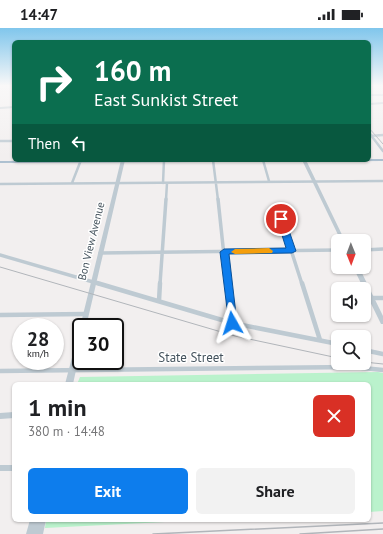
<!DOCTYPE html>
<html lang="en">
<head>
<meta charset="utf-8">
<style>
  body { margin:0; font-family:"PT Sans",sans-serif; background:#f2f2f2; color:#202124; height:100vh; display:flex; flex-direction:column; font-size:15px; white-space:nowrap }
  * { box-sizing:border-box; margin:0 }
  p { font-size:13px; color:#757577 }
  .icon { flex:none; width:22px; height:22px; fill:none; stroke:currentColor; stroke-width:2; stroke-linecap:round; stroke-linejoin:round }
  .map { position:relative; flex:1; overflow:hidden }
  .drawer { position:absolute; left:12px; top:354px; width:359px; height:140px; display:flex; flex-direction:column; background:#fff; border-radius:6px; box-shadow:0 1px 3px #0004 }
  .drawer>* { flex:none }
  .top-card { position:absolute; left:12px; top:12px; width:359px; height:122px; border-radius:6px; box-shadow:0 1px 3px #0004; background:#0b6e4f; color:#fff; overflow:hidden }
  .needle { width:26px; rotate:179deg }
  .buttons { position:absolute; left:331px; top:206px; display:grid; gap:8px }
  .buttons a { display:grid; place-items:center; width:40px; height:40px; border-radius:6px; background:#fff; box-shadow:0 1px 3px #0004; font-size:20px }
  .speed { position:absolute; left:12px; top:290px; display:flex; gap:8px; font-size:20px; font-weight:700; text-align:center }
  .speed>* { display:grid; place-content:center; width:52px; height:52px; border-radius:50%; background:#fff; box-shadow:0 1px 3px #0004; line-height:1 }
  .speed small { font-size:10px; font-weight:400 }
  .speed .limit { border:2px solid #111; border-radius:6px; background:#fff; color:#111 }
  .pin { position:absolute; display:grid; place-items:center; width:34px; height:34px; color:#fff; margin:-17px; border:2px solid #fff; border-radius:50%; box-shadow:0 1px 4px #0007 }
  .me { position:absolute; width:44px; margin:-22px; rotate:354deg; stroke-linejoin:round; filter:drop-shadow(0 0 3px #0008) }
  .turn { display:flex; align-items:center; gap:14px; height:84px; padding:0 16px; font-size:18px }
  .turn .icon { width:52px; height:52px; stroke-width:2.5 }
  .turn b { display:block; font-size:28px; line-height:34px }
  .then { display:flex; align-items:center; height:38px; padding:0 16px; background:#0003; gap:8px; font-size:15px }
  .round { display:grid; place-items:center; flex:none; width:42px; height:42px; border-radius:6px; background:#f2f2f2 }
  .head { display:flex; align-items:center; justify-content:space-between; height:68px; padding:0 16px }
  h1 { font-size:24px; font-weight:700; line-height:30px }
  .primary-button { display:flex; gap:8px; margin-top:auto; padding:8px 16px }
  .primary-button a { flex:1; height:46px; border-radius:6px; background:#0d7ded; color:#fff; font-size:16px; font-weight:700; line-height:46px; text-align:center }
  .primary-button a+a { background:#f2f2f2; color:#202124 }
  .status { display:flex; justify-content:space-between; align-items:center; height:28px; padding:0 20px; background:#fff; direction:ltr }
  .status svg { height:11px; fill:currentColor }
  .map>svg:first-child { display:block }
</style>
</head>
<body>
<div class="status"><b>14:47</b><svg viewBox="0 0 49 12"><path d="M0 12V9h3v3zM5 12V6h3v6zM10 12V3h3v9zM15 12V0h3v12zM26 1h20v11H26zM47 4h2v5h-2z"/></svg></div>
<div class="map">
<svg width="383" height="506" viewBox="0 0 383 506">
  <rect width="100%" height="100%" fill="#f2efef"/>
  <path fill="#baf2cc" d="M378,344L383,345V483L369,484V356H77L80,349Z
    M46,492H205L45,500Z"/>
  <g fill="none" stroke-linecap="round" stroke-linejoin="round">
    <path stroke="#becad2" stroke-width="2" d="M369,67H383
      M369,76L383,75
      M0,80L14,79
      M369,105L371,107
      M379,107H383"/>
    <path stroke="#becad2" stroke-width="2.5" d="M370,106L383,123
      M369,108L383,107
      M0,113H14
      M213,132L218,172
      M263,132L269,153
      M72,155L81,132
      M163,155L164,132
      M0,156L383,153
      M166,172L167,155"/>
    <path stroke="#becad2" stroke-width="3.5" d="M218,171L227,256
      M281,191L302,256
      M364,222L383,221
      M100,225L338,222
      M0,227L100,256
      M160,256L166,171"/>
    <path stroke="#becad2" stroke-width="4.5" d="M97,255L232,295L338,316
      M227,255L232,295
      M302,255L320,312
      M371,270H383
      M159,273L160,255
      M0,287L86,286
      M364,322L383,326
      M0,343L353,339L383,342"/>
    <path stroke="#becad2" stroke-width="6" d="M0,388L14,387
      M0,440H14"/>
    <path fill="#becad2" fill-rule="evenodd" d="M121,132H125L86,299H81V301L80,299Z
      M302,132H306L345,213H341Z
      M353,239H359L383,288V296H381L380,294Z
      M79,303H81V319L73,356H65Z
      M30,492H46L43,506H26Z"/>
    <path fill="#adc0d0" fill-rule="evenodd" d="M369,131H383V133L0,135V133L369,132Z"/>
    <path stroke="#b1b5ba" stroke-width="1" d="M369,100L383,116
      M0,239L235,308L338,330
      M364,334L383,336"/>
    <path stroke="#b1b5ba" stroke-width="1.5" d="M153,506L383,495
      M300,506L383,501"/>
  </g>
  <linearGradient id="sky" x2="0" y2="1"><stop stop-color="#80c6ec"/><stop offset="0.45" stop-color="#f9f8f8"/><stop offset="1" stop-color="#f9f8f8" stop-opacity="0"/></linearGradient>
  <rect width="383" height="128" fill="url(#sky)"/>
  <path fill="#0d7ded" stroke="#08519a" d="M278,189H283L285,191L296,223L292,225L229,226L237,295L236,297H229L220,224L224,221L286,220L277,191Z"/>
  <path fill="#f59e0b" d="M269,220L273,223L272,225L235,226L231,224L235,221Z"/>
  <g text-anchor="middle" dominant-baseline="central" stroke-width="3" stroke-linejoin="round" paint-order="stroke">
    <g font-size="11" fill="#46545e" stroke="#fff">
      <text transform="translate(91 213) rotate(-76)">Bon View Avenue</text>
    </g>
    <g font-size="13" fill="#46545e" stroke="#fff">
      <text x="191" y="329">State Street</text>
    </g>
  </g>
</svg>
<div class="buttons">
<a><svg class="needle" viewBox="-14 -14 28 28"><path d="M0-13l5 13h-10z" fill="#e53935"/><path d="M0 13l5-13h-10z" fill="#757577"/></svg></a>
<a><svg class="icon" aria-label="sound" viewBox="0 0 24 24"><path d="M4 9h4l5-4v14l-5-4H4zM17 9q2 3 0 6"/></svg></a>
<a><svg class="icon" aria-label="search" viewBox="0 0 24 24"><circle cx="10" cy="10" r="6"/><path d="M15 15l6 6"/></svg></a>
</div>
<div class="speed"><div>28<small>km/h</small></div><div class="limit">30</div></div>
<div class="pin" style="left:281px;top:191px;background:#d93025"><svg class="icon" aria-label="arrive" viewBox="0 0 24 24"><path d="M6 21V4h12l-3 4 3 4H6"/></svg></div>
<svg class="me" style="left:232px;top:295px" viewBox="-20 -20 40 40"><path d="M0-17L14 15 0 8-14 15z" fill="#0d7ded" stroke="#fff" stroke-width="4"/></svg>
<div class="top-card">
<div class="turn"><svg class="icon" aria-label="right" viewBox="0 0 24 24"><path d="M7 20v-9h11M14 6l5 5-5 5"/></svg><div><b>160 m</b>East Sunkist Street</div></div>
<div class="then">Then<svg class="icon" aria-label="left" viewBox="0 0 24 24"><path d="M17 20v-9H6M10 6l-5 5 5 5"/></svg></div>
</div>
<section class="drawer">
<div class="head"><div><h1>1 min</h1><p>380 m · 14:48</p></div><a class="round" style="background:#d93025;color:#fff"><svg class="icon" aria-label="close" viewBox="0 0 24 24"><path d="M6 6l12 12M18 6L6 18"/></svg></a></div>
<div class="primary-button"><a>Exit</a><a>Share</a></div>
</section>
</div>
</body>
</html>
